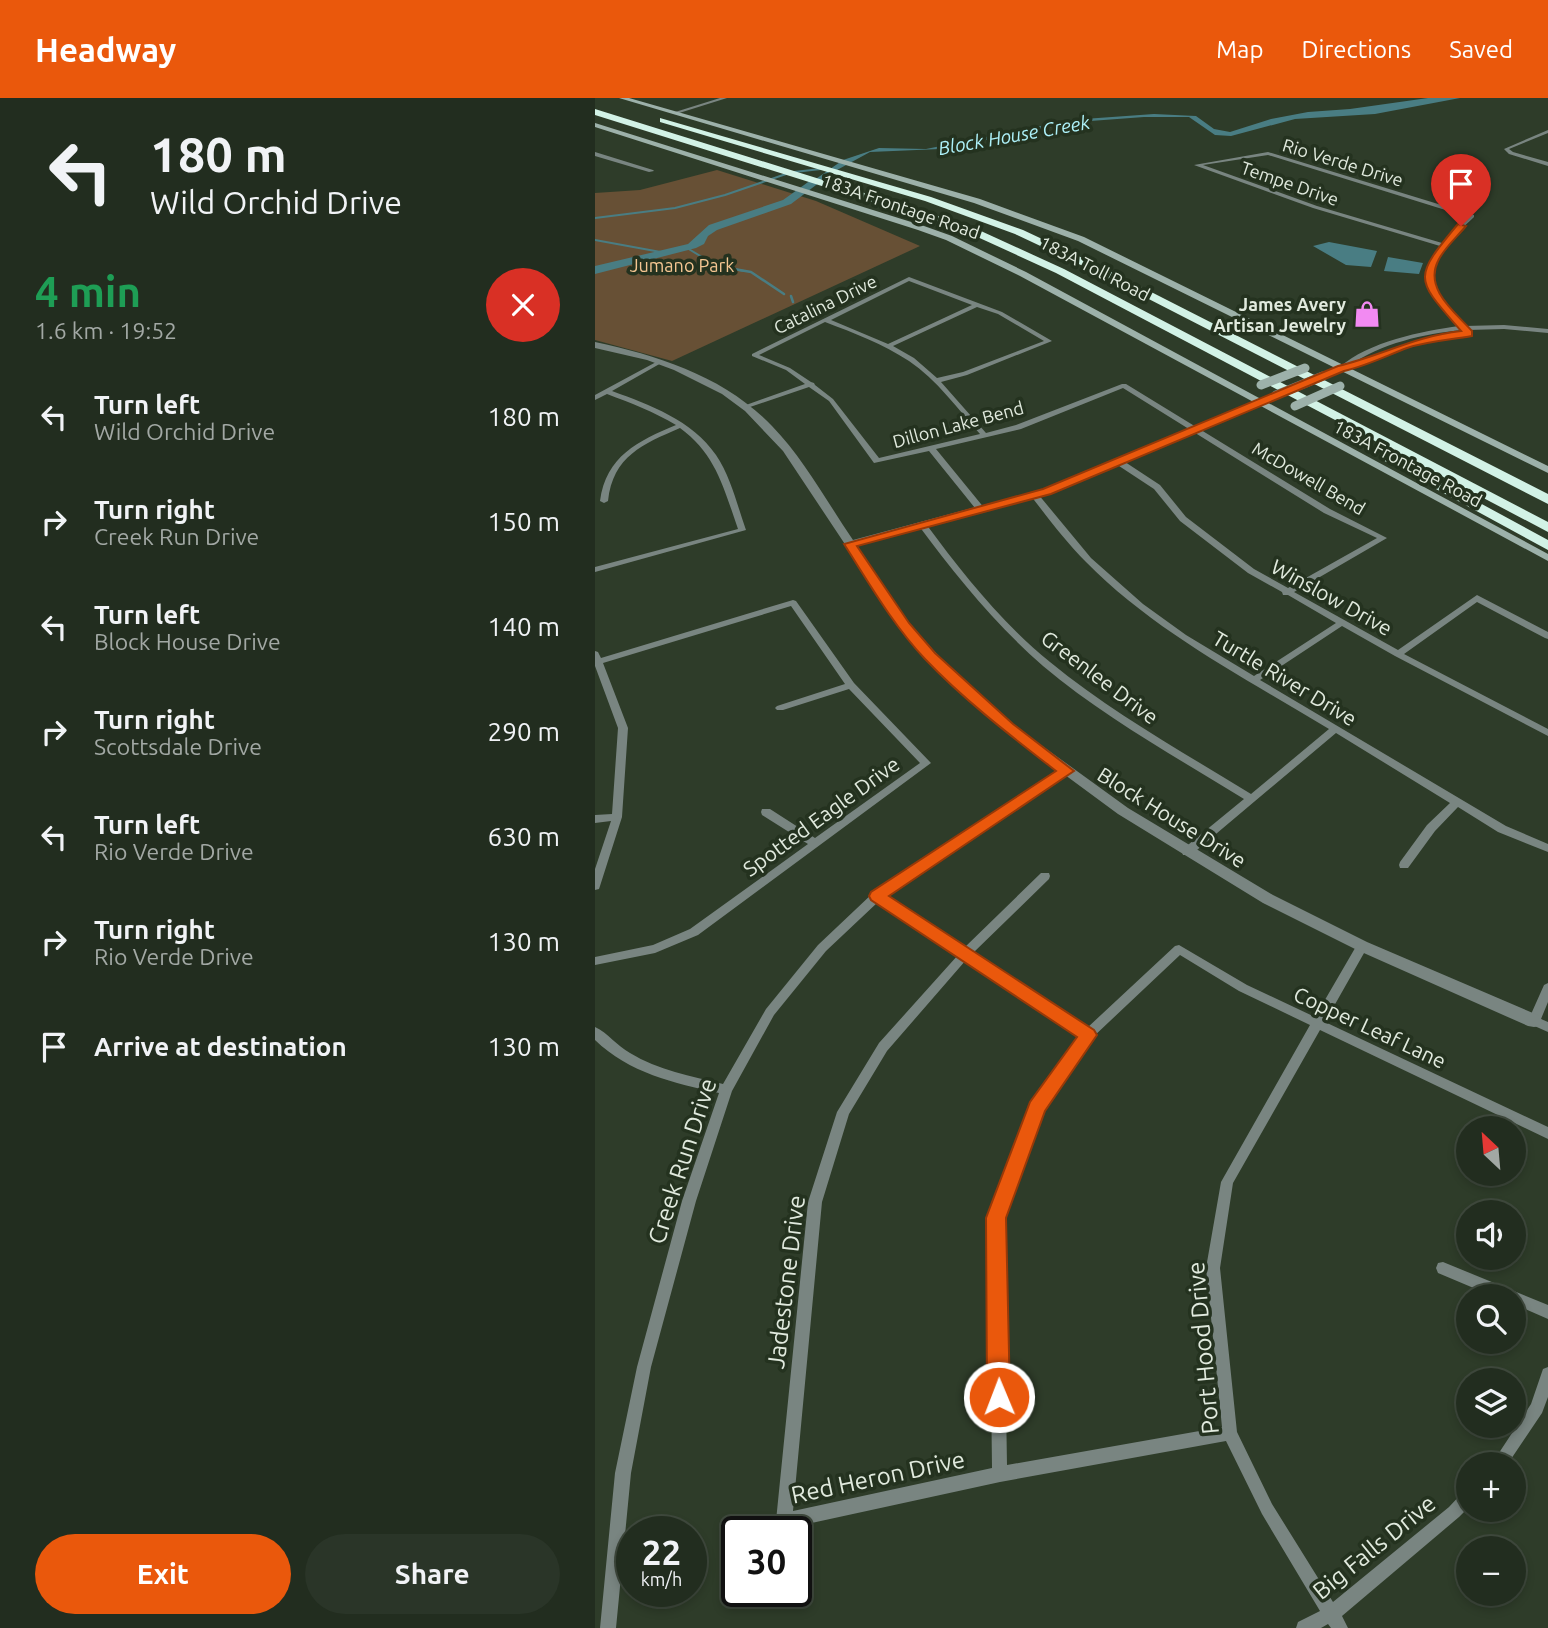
<!DOCTYPE html>
<html lang="en">
<head>
<meta charset="utf-8">
<style>
  body { margin:0; font-family:Ubuntu,sans-serif; background:#2a3528; color:#f1f3f6; height:100vh; display:flex; flex-direction:column; font-size:26px; white-space:nowrap }
  * { box-sizing:border-box; margin:0 }
  p { font-size:23px; color:#a2a8a4 }
  .icon { flex:none; width:38px; height:38px; fill:none; stroke:currentColor; stroke-width:2; stroke-linecap:round; stroke-linejoin:round }
  .map { position:relative; flex:1; overflow:hidden }
  .panel { display:flex; flex-direction:column; background:#222d1f; width:595px }
  .panel>* { flex:none }
  .guide { background:#222d1f; color:#f1f3f6; overflow:hidden }
  .needle { width:46px; rotate:334deg }
  .tools { position:absolute; left:861px; top:1018px; display:grid; gap:14px }
  .tools a { display:grid; place-items:center; width:70px; height:70px; border-radius:50%; background:#222d1f; box-shadow:0 4px 10px #0003,0 0 0 2px #3f493d; font-size:35px }
  .speed { position:absolute; left:21px; top:1418px; display:flex; gap:14px; font-size:35px; font-weight:700; text-align:center }
  .speed>* { display:grid; place-content:center; width:91px; height:91px; border-radius:50%; background:#222d1f; box-shadow:0 4px 10px #0003,0 0 0 2px #3f493d; line-height:1 }
  .speed small { font-size:18px; font-weight:400 }
  .speed .limit { border:4px solid #111; border-radius:10px; background:#fff; color:#111 }
  .pin { position:absolute; display:grid; place-items:center; width:60px; height:60px; color:#fff; margin:-72px -30px; border-radius:50% 50% 50% 0; rotate:-45deg; box-shadow:0 0 7px #0007 }
  .pin .icon { rotate:45deg }
  .me { position:absolute; width:77px; margin:-38px; rotate:359deg; stroke-linejoin:round; filter:drop-shadow(0 0 5px #0008) }
  .turn { display:flex; align-items:center; gap:24px; height:147px; padding:0 35px; font-size:32px }
  .turn .icon { width:91px; height:91px; stroke-width:2.5 }
  .turn b { display:block; font-size:49px; line-height:60px }
  .round { display:grid; place-items:center; flex:none; width:74px; height:74px; border-radius:37px; background:#2a3528 }
  .headline { display:flex; align-items:center; justify-content:space-between; height:119px; padding:0 35px }
  h1 { font-size:42px; font-weight:600; line-height:52px; color:#1e9e55 }
  .cta { display:flex; gap:14px; margin-top:auto; padding:14px 35px }
  .cta a { flex:1; height:80px; border-radius:42px; background:#ea580c; color:#fff; font-size:28px; font-weight:600; line-height:80px; text-align:center }
  .cta a+a { background:#2a3528; color:#f1f3f6 }
  ul { padding:0; list-style:none }
  li { display:flex; align-items:center; gap:21px; height:105px; padding:0 35px }
  li div { flex:1 }
  li b { display:block; font-size:26px }
  li em { font-style:normal }
  header { display:flex; align-items:center; gap:42px; box-sizing:border-box; height:98px; padding:0 35px; background:#ea580c; color:#fff }
  header strong { font-size:33px }
  nav { display:flex; gap:38px; margin-inline-start:auto; font-size:24px }
  main { display:flex; flex:1; min-height:0 }
  .map>svg:first-child { display:block }
</style>
</head>
<body>
<header>
<strong>Headway</strong>
<nav><a>Map</a><a>Directions</a><a>Saved</a></nav>
</header>
<main>
<section class="panel">
<div class="guide">
<div class="turn"><svg class="icon" aria-label="left" viewBox="0 0 24 24"><path d="M17 20v-9H6M10 6l-5 5 5 5"/></svg><div><b>180 m</b>Wild Orchid Drive</div></div>
</div>
<div class="headline"><div><h1>4 min</h1><p>1.6 km · 19:52</p></div><a class="round" style="background:#d93025;color:#fff"><svg class="icon" aria-label="close" viewBox="0 0 24 24"><path d="M6 6l12 12M18 6L6 18"/></svg></a></div>
<ul>
<li><svg class="icon" aria-label="left" viewBox="0 0 24 24"><path d="M17 20v-9H6M10 6l-5 5 5 5"/></svg><div><b>Turn left</b><p>Wild Orchid Drive</p></div><em>180 m</em></li>
<li><svg class="icon" aria-label="right" viewBox="0 0 24 24"><path d="M7 20v-9h11M14 6l5 5-5 5"/></svg><div><b>Turn right</b><p>Creek Run Drive</p></div><em>150 m</em></li>
<li><svg class="icon" aria-label="left" viewBox="0 0 24 24"><path d="M17 20v-9H6M10 6l-5 5 5 5"/></svg><div><b>Turn left</b><p>Block House Drive</p></div><em>140 m</em></li>
<li><svg class="icon" aria-label="right" viewBox="0 0 24 24"><path d="M7 20v-9h11M14 6l5 5-5 5"/></svg><div><b>Turn right</b><p>Scottsdale Drive</p></div><em>290 m</em></li>
<li><svg class="icon" aria-label="left" viewBox="0 0 24 24"><path d="M17 20v-9H6M10 6l-5 5 5 5"/></svg><div><b>Turn left</b><p>Rio Verde Drive</p></div><em>630 m</em></li>
<li><svg class="icon" aria-label="right" viewBox="0 0 24 24"><path d="M7 20v-9h11M14 6l5 5-5 5"/></svg><div><b>Turn right</b><p>Rio Verde Drive</p></div><em>130 m</em></li>
<li><svg class="icon" aria-label="arrive" viewBox="0 0 24 24"><path d="M6 21V4h12l-3 4 3 4H6"/></svg><div><b>Arrive at destination</b></div><em>130 m</em></li>
</ul>
<div class="cta"><a>Exit</a><a>Share</a></div>
</section>
<div class="map">
<svg width="953" height="1530" viewBox="0 0 953 1530">
  <rect width="100%" height="100%" fill="#2e3c29"/>
  <path fill="#675035" d="M122,72L221,103L325,148L77,263L0,242V95L45,92Z"/>
  <path fill="#497d83" d="M833,0H865L780,16L700,21L636,38L620,37L594,19H549L482,24L345,51L275,54L231,78L202,101L195,99L248,62L284,50L331,51L475,22L559,16L601,18L619,31L635,34L676,21L713,14L755,11Z
    M734,144L782,153L776,169L751,167L718,148Z
    M793,159L828,165L824,176L789,173Z"/>
  <g fill="none" stroke-linecap="round" stroke-linejoin="round">
    <path stroke="#497d83" stroke-width="2" d="M199,74L226,71
      M0,120L80,110L130,97L191,76
      M0,142L71,155
      M92,150L122,168L149,173"/>
    <path stroke="#497d83" stroke-width="2.5" d="M139,171L156,174L189,196
      M196,198L198,204"/>
    <path fill="#497d83" fill-rule="evenodd" d="M216,82L225,84L196,106L122,132L113,138L109,146L101,150L0,176V168L93,146L114,127L188,102Z"/>
    <path fill="#798581" fill-rule="evenodd" d="M125,0H132L81,16L77,15Z
      M953,32V35L914,51L918,54L953,64V68L914,56L909,51Z
      M0,54L58,72L59,73L54,74L0,58Z
      M673,54L879,117V119C858,139 825,167 844,198C851,209 861,219 870,228L909,227L953,231V235L909,231L873,232L876,235L873,237L867,232C829,236 786,245 754,268L828,241L833,242L758,270H754V268L749,271H745V269C773,244 827,233 864,228C839,202 818,182 845,148L718,110L599,67ZM673,57L873,119L847,145L722,108L608,67Z
      M314,179L407,214L457,243L372,277L346,284L391,335L421,327L527,286H531L735,411L792,440L699,494L803,552L882,497L953,534V541L950,540L882,504L809,556L953,631V638L800,558L747,528L665,582L911,728L953,746V754L903,734L863,709L840,733L813,770H805L804,767L805,764L832,727L855,705L741,635L596,757H588L587,754L588,751L649,701C581,659 510,620 448,568C401,527 361,478 324,428L325,426H331C368,476 407,525 455,564C517,615 588,654 656,696L734,631C650,580 560,534 491,464C471,444 453,420 436,398L443,396L496,460L548,506L591,537L659,578L741,525L693,497H688L687,494L653,475L585,423L559,391L521,366V362H527L565,387L591,419L659,471L693,490L782,440L729,415L528,290L426,331L341,351L390,411L391,413L387,415H384L334,353L279,365L234,303L214,289L155,309H151V307L210,286L191,272L157,258V256ZM314,183L377,207L293,246L236,222ZM382,209L403,216L449,243L368,274L342,280L319,260L298,248ZM230,224C259,235 288,246 314,263C342,282 362,310 385,336L284,360L238,301L220,287L219,285L216,284L195,270L164,257Z
      M63,263L68,264L17,293C55,307 97,322 121,357C136,379 142,407 151,432L0,474V469L143,431C129,391 121,356 85,330C48,346 18,358 13,403L9,405L5,403C11,358 43,343 81,327C59,314 36,305 12,296L0,302V297Z
      M198,502L201,503L259,585L336,665L103,837L60,855L0,867V859L58,847L95,831L213,746L167,717L166,714L167,711H175L220,740L325,665L254,591L188,612H182L180,610L182,608L250,586L196,508L8,565L33,630L27,719L5,788L4,791L0,792V771L16,723L0,725V717L17,716L23,630L0,568V553L3,554L6,560Z
      M471,670L474,671L476,673L474,675L290,798L369,850L446,775H454L455,778L454,781L378,855L492,930L580,848L584,847L652,887L720,919L763,845H771L773,848L730,924L953,1029V1041L725,932L638,1085L625,1170L642,1334L677,1406L738,1504L854,1409L868,1394L873,1391V1410L864,1419L747,1518L753,1530H736L733,1526L726,1530H701L703,1524L725,1513L667,1416L631,1343L405,1384L189,1431L183,1429L181,1423L213,1104L242,1014L284,945L363,857L283,804L231,853L179,917L137,993L101,1103L56,1269L36,1375L21,1530H5L20,1375L42,1269L87,1103L124,995C79,985 34,975 0,942V929C13,935 22,948 35,955C63,972 96,978 128,986L171,911L223,847L278,795ZM585,857L644,893L715,927L626,1084L611,1170L627,1329L412,1367L408,1120L447,1012L497,940ZM371,862L486,938L438,1006L394,1120L397,1370L198,1413L227,1104L254,1016L292,953Z
      M953,885V904L946,921L953,924V934L935,926L933,923L949,887Z
      M848,1164L953,1207V1221L919,1206V1199H900L843,1175L841,1170L843,1165Z
      M953,1269V1299L947,1315L912,1367H896L936,1306L948,1271Z"/>
    <path fill="#798581" fill-rule="evenodd" d="M0,244C65,258 130,279 177,328C209,361 232,404 258,442L448,391L678,295H684V299L456,395L262,448L313,525L371,587L417,626L533,710L678,797L772,844L945,918L947,923L945,928L939,929L933,928L762,852L668,805L523,716L409,632L363,593L305,529L188,353L150,313L127,296L79,272L52,262L0,250Z
      M747,267L750,268V272L728,281L724,278Z"/>
    <path fill="#9db1aa" fill-rule="evenodd" d="M24,0H34L385,101L489,139L953,368V375L483,143L379,105Z
      M0,25L329,128L357,138L431,174L953,456V463L425,178L351,142L323,132L0,29Z"/>
    <path fill="#d2f2e6" fill-rule="evenodd" d="M0,11L375,128L469,171L953,424V434L461,175L367,132L0,17Z
      M65,20L336,99L428,132L513,172L953,396V406L505,176L420,136L330,103L65,24Z
      M791,354L953,442V452L786,361V355Z"/>
    <path stroke="#798581" stroke-width="9" d="M681,297L728,278"/>
    <path stroke="#9db1aa" stroke-width="9" d="M666,287L710,270
      M700,308L745,288"/>
  </g>
  <path fill="#ea580c" stroke="#983908" stroke-width="2" d="M863,126L871,128C862,139 849,150 843,163C829,191 860,214 877,233V238C855,242 833,243 812,250C791,258 771,268 749,273L456,396L262,448L314,525L340,555L418,626L479,673L294,798L499,932L502,937L450,1013L411,1120L415,1299L411,1307L404,1310L396,1307L392,1299L391,1120L435,1004L482,939L276,802L274,798L276,794L461,673C416,638 369,602 330,561C298,527 274,485 249,446L448,391L743,268C786,258 820,238 866,233C820,180 817,181 863,126Z"/>
  <defs>
    <symbol id="shop-bare" viewBox="-9 -9 18 18"><path d="M-5-2.5h2.3a2.7 3.5 0 0 1 5.4 0H5L5.5 6h-11ZM-1.5-2.5h3a1.5 2.3 0 0 0-3 0Z" fill="#f28af2" stroke="#24321f" stroke-width="2.5" paint-order="stroke"/></symbol>
  </defs>
  <g fill-rule="evenodd">
    <use href="#shop-bare" x="753" y="197" width="38" height="38"/>
  </g>
  <g text-anchor="middle" dominant-baseline="central" stroke-width="7" stroke-linejoin="round" paint-order="stroke">
    <g font-size="18" fill="#e1eade" stroke="#24321f">
      <text transform="translate(748 64) rotate(17)">Rio Verde Drive</text>
      <text transform="translate(695 85) rotate(19)">Tempe Drive</text>
      <text transform="translate(306 108) rotate(19)">183A Frontage Road</text>
      <text transform="translate(500 170) rotate(27)">183A Toll Road</text>
      <text transform="translate(230 206) rotate(-26)">Catalina Drive</text>
      <text transform="translate(363 326) rotate(-15)">Dillon Lake Bend</text>
      <text transform="translate(813 365) rotate(28)">183A Frontage Road</text>
      <text transform="translate(714 380) rotate(30)">McDowell Bend</text>
    </g>
    <g font-size="18" fill="#f5c692" stroke="#24321f">
      <text x="87" y="167">Jumano Park</text>
    </g>
    <g font-size="18" font-weight="bold" fill="#e1eade" stroke="#24321f" text-anchor="end">
      <text x="751" y="206">James Avery<tspan x="751" dy="21">Artisan Jewelry</tspan></text>
    </g>
    <g font-size="19" font-style="italic" fill="#aef2fa" stroke="#24321f">
      <text transform="translate(419 37) rotate(-10)">Block House Creek</text>
    </g>
    <g font-size="21" fill="#e1eade" stroke="#24321f">
      <text transform="translate(737 499) rotate(29)">Winslow Drive</text>
      <text transform="translate(505 579) rotate(37)">Greenlee Drive</text>
      <text transform="translate(690 580) rotate(31)">Turtle River Drive</text>
      <text transform="translate(226 718) rotate(-36)">Spotted Eagle Drive</text>
      <text transform="translate(577 719) rotate(32)">Block House Drive</text>
      <text transform="translate(775 929) rotate(25)">Copper Leaf Lane</text>
    </g>
    <g font-size="24" fill="#e1eade" stroke="#24321f">
      <text transform="translate(87 1063) rotate(-72)">Creek Run Drive</text>
      <text transform="translate(191 1184) rotate(-83)">Jadestone Drive</text>
      <text transform="translate(608 1250) rotate(-95)">Port Hood Drive</text>
      <text transform="translate(283 1379) rotate(-12)">Red Heron Drive</text>
      <text transform="translate(779 1449) rotate(-39)">Big Falls Drive</text>
    </g>
  </g>
</svg>
<div class="tools">
<a><svg class="needle" viewBox="-14 -14 28 28"><path d="M0-13l5 13h-10z" fill="#e53935"/><path d="M0 13l5-13h-10z" fill="#a2a8a4"/></svg></a>
<a><svg class="icon" aria-label="sound" viewBox="0 0 24 24"><path d="M4 9h4l5-4v14l-5-4H4zM17 9q2 3 0 6"/></svg></a>
<a><svg class="icon" aria-label="search" viewBox="0 0 24 24"><circle cx="10" cy="10" r="6"/><path d="M15 15l6 6"/></svg></a>
<a><svg class="icon" aria-label="layers" viewBox="0 0 24 24"><path d="M12 4l9 5-9 5-9-5zM3 14l9 5 9-5"/></svg></a>
<a>+</a>
<a>−</a>
</div>
<div class="speed"><div>22<small>km/h</small></div><div class="limit">30</div></div>
<div class="pin" style="left:866px;top:128px;background:#d93025"><svg class="icon" aria-label="arrive" viewBox="0 0 24 24"><path d="M6 21V4h12l-3 4 3 4H6"/></svg></div>
<svg class="me" style="left:404px;top:1299px" viewBox="-20 -20 40 40"><circle r="17" fill="#ea580c" stroke="#fff" stroke-width="3"/><path d="M0-11L8 9 0 5-8 9z" fill="#fff"/></svg>
</div>
</main>
</body>
</html>
